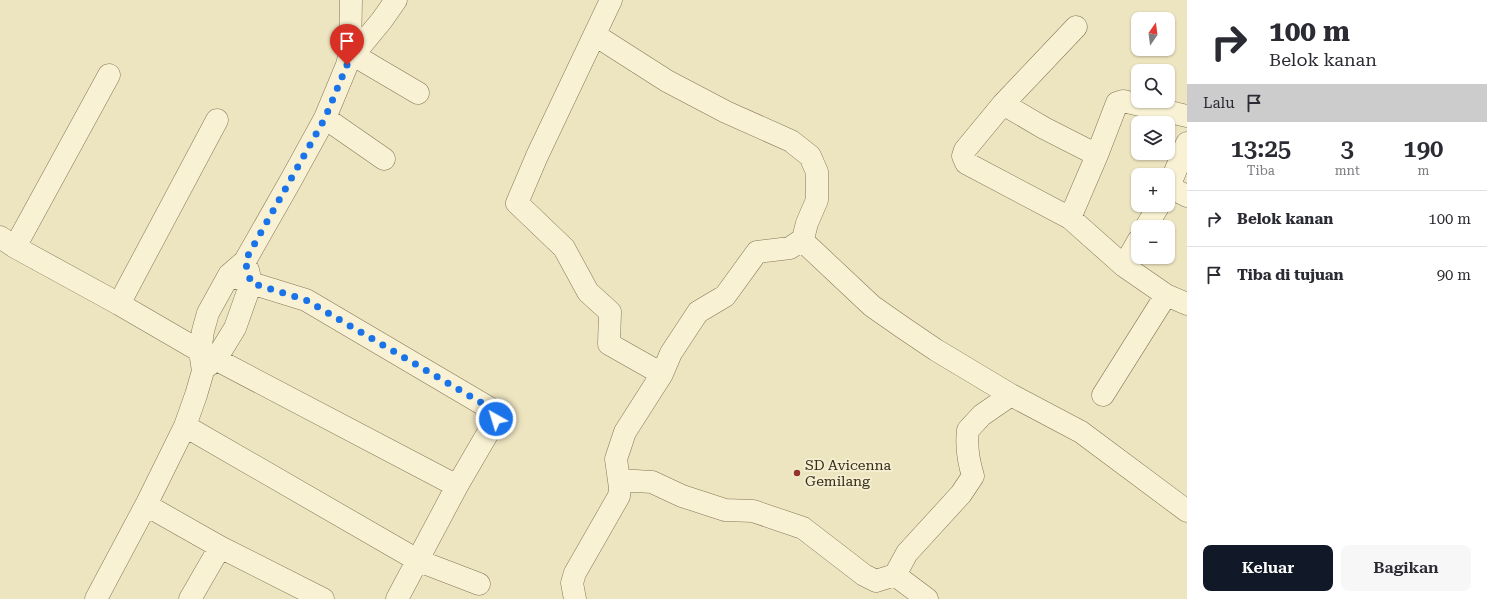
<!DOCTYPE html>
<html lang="id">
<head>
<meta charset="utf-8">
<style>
  body { margin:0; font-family:"Roboto Serif",serif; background:#f7f7f7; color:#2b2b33; height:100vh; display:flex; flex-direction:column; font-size:15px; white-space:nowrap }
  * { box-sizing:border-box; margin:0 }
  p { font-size:13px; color:#7c7c81 }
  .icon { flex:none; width:22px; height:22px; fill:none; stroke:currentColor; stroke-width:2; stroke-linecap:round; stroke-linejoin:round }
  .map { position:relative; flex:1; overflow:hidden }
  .details { display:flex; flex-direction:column; background:#fff; width:300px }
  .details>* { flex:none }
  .guide { background:#fff; color:#2b2b33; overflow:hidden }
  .needle { width:26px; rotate:14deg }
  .tools { position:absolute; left:1131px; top:12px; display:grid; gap:8px }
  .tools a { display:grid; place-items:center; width:44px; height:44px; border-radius:8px; background:#fff; box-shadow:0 1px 3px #0004; font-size:20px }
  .pin { position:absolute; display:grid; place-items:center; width:34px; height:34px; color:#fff; margin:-41px -17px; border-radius:50% 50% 50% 0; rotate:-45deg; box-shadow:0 0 4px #0007 }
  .pin .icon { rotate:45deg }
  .me { position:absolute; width:44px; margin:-22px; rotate:321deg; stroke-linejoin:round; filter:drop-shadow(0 0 3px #0008) }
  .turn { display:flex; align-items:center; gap:14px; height:84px; padding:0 16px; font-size:18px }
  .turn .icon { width:52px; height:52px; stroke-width:2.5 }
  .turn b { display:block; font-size:28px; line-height:34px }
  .then { display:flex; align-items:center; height:38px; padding:0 16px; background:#0003; gap:8px; font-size:15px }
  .eta { display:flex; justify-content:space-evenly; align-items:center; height:68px; text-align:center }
  .eta b { font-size:24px; font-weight:600; line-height:28px }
  .cta { display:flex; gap:8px; margin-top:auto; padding:8px 16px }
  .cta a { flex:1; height:46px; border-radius:8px; background:#111827; color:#fff; font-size:16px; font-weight:600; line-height:46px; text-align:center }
  .cta a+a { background:#f7f7f7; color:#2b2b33 }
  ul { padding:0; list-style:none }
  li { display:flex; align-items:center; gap:12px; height:56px; padding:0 16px; border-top:1px solid #e1e1e2 }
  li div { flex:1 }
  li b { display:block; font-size:15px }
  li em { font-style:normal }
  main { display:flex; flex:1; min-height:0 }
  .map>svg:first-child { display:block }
</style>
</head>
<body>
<main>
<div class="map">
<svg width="1187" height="599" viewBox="0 0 1187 599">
  <rect width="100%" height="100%" fill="#ede4c0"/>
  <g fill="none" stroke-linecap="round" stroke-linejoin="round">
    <defs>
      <path id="minor" d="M611,0L537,156L517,203L564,248L588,292L610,312L609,344L662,374
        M1076,27L1003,104L1044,128L1097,155
        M595,35L667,81L726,112L791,141L810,156L817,172V200L807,223L803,239L806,244L872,306L902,327L936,350L1011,395L1081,432L1187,511
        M350,53L418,93
        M354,54L382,20L396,0
        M1003,104L965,150L963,156L966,163L1070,218L1124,266L1166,295L1187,304
        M325,118L384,159
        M1169,187L1187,196
        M1168,189L1187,143
        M1070,218L1097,155L1117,103L1123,101L1187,116
        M1146,227L1159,205
        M0,237L15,247L119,304L200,351L457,486
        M15,247L109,75
        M1124,266L1138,241
        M229,275L251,283L306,300L491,409L496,413V419L457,486L397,599
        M119,304L217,120
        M205,368L216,359L235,328L251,283L248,270
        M1103,395L1166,295
        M185,426L419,561L479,584
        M619,480L652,482L682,496L725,510L753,511L803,528L864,575L876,581L895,575
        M96,599L146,505
        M190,599L220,547
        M323,599L220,547L146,505L185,426L196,395L203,371L200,351L203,331L208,313L229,275L245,261L291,180L325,118L347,65L350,53L351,0
        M575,599L572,583L575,573L619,496L620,488L616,459L625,432L662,374L671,353L698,312L725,296L757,252L790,248L803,239
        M927,599L895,575L907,553L961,494L973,476C968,460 966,446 968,430L982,415L1011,395"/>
    </defs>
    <use href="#minor" stroke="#857558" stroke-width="23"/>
    <use href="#minor" stroke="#f8f1d3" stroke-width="22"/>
  </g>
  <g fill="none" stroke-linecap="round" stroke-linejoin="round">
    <path stroke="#1a73e8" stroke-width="7" stroke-dasharray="0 12.6" d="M347,65L325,118L245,261L251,283L306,300L492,409L496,413V419"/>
  </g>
  <circle fill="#93342a" stroke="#f4eecf" stroke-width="1.5" cx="797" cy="473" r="4"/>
  <g text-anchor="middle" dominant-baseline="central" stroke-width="4" stroke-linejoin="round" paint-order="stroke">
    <g font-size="14" fill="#352b1d" stroke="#f4eecf" text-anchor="start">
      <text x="805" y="465">SD Avicenna<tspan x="805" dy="16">Gemilang</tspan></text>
    </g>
  </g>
</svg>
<div class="tools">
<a><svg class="needle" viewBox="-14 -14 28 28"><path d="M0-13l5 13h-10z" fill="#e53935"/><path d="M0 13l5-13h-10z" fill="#7c7c81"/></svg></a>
<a><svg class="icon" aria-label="search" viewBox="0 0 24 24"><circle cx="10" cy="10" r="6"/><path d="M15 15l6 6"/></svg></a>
<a><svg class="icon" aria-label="layers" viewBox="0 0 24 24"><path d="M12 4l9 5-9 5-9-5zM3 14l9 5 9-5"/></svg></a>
<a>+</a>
<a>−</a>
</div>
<div class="pin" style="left:347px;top:65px;background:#d93025"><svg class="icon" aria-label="arrive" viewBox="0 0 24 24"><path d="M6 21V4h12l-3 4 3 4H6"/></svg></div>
<svg class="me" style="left:496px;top:419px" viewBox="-20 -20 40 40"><circle r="17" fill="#1a73e8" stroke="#fff" stroke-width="3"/><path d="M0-11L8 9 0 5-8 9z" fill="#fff"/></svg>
</div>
<section class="details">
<div class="guide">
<div class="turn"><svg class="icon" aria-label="right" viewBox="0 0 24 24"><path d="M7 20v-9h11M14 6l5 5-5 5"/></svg><div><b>100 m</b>Belok kanan</div></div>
<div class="then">Lalu<svg class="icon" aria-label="arrive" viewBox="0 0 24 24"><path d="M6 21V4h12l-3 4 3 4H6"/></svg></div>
</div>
<div class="eta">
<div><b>13:25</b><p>Tiba</p></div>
<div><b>3</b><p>mnt</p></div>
<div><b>190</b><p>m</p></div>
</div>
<ul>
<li><svg class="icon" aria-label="right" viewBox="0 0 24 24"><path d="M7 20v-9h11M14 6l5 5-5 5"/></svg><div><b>Belok kanan</b></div><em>100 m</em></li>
<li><svg class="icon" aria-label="arrive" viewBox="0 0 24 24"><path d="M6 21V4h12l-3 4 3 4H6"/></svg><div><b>Tiba di tujuan</b></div><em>90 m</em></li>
</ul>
<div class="cta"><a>Keluar</a><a>Bagikan</a></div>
</section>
</main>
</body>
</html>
